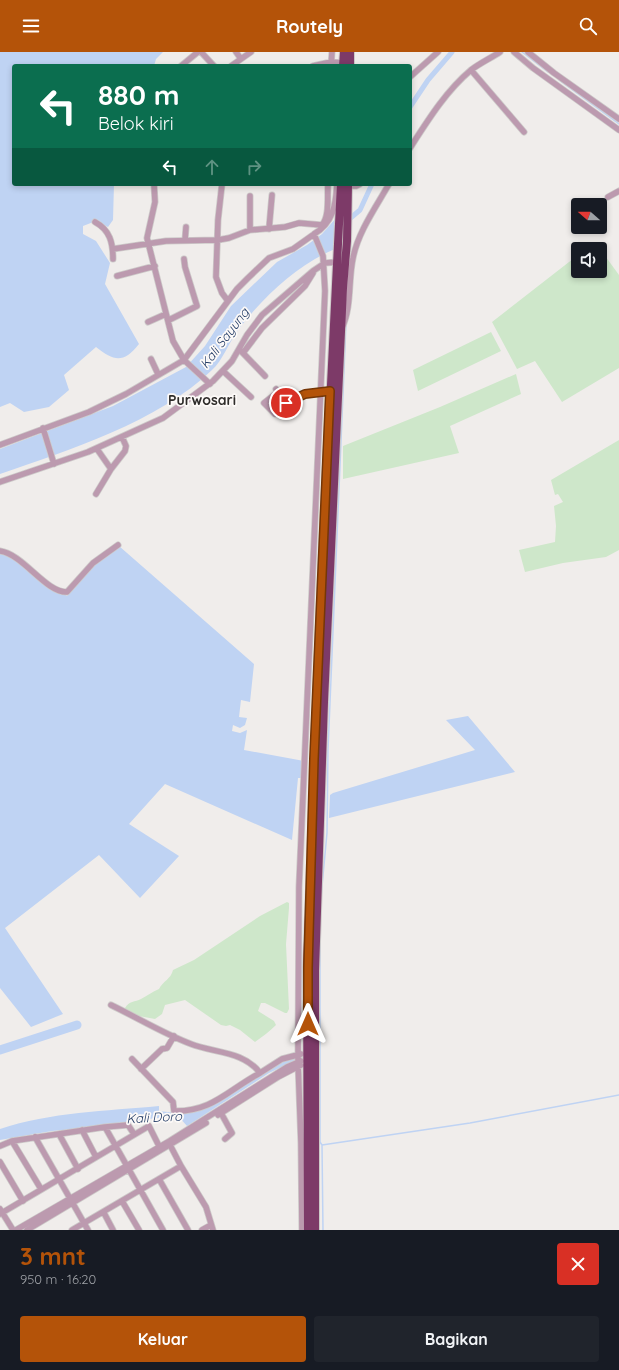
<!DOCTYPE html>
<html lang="id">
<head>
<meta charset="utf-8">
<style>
  body { margin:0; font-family:Quicksand,sans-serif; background:#20242c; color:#f1f3f6; height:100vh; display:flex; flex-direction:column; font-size:15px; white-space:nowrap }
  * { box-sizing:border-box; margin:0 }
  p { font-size:13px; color:#9ea1a6 }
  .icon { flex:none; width:22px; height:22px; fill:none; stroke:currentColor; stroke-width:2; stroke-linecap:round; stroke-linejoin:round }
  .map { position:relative; height:1178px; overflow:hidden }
  .side { display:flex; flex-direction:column; background:#171b24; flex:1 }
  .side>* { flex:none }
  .top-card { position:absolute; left:12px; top:12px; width:400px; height:122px; border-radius:4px; box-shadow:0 2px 6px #0003; background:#0b6e4f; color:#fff; overflow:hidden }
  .needle { width:26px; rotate:290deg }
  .controls { position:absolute; left:571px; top:146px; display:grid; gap:8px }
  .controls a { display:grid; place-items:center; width:36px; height:36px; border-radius:4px; background:#171b24; box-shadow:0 2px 6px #0003; font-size:20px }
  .pin { position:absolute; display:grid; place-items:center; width:34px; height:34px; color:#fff; margin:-17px; border:2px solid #fff; border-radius:50%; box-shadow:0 1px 4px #0007 }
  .me { position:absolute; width:44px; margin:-22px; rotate:0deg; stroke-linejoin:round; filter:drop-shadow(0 0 3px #0008) }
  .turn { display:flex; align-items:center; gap:14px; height:84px; padding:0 20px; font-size:18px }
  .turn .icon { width:52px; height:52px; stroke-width:2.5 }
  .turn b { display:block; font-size:28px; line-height:34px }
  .lanes { display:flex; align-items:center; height:38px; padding:0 20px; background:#0003; justify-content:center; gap:20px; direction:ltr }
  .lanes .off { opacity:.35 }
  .round { display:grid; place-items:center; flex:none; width:42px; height:42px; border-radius:4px; background:#20242c }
  .overview { display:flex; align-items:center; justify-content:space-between; height:68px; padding:0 20px }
  h1 { font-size:24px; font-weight:800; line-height:30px; color:#b45309 }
  .action { display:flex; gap:8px; margin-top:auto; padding:8px 20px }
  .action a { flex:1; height:46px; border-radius:4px; background:#b45309; color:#fff; font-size:16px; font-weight:800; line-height:46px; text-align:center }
  .action a+a { background:#20242c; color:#f1f3f6 }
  header { display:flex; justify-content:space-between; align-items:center; height:52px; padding:0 20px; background:#b45309; color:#fff; font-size:18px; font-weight:800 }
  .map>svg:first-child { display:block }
</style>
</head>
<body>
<header><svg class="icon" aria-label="menu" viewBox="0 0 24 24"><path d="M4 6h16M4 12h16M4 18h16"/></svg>Routely<svg class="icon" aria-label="search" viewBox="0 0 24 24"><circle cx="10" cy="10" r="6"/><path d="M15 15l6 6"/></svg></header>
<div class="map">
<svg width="619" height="1178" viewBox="0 0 619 1178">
  <rect width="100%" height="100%" fill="#f0edeb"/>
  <path fill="#cee7ca" d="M595,190L619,223V316L562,350L535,309L517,317L492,270L578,203V219H600V197H586Z
    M491,280L501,299L418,339L413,318Z
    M516,322L521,342L450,374L459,401L343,427V394L440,355Z
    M619,388V498L606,505L563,511L525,520L519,498L555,490L556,474L554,454L563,450L558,442L555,443L551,428Z
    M287,850L289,851V856L286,892L289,957L287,961H285L265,951H261L258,959L274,969L276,973C270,979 262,985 255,990L240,978L230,973L226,974L221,973L185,948L165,953L162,962L155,967L139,964L125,958V956C129,949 135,950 141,947C148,943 152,940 159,937C163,929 171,927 173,918L194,908L260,864Z"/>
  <path fill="#bfd3f3" d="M0,0H163L156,7L154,14H14V132H114L113,168L108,175L96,169L83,174V182L96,189L110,211L105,232L139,292C123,312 114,309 96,295L64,323L69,338L49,355L24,360L10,351L0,355Z
    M336,166L335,197C297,213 263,245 238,278C229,290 223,308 212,318C158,370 69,398 0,422V397L113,354L186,315L205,294L231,254L277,210L307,193L322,182Z
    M119,494L254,612L250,650L241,648L239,665L247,666L245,673L240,676L233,673L232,679L240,681L247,678L244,698L304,709L303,726H298L292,788L165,732L129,772L179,804L140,846L99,803L5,876L63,962L31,975L0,936V502H7L42,528L67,544C83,523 97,509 119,494Z
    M468,664L515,720L329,766L330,743L333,741L475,698L446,668Z
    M295,1005L296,1008L269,1021L187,1074L179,1065L178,1061L192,1060L278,1010Z
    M159,1054V1059L176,1061V1064L148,1067L119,1073L52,1079L0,1088V1077C51,1060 106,1059 159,1054Z"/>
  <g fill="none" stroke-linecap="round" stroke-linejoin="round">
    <path stroke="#bfd3f3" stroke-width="1.5" d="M522,0L548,20
      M559,28L619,72
      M351,170V182
      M321,845L327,781L328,698L346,271
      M320,874V1090L322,1093L323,1178
      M322,1093L470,1071L619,1043"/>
    <path stroke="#bfd3f3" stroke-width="5" d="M410,55L428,28L452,0
      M347,169L360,158L372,132"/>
    <path stroke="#bfd3f3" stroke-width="9" d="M0,998L77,973"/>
    <defs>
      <path id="minor" d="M201,0L214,14
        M236,0L241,7
        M514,0L533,16L619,78
        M528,0L554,21L619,67
        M181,14L198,0
        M231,14L251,0
        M313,14L331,10L343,11
        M331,14L332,0
        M471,18L524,80
        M410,25L438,0
        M410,96C428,68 446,39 471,18C480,11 491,6 500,0
        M154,132L155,150L147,186L173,289L184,308L210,332
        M222,132L218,168L216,225L222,241L228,249
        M348,134H356L360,132
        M608,145L619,139
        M95,170C110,178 113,191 113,207
        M322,173C330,164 327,144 328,132
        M269,177L272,143
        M250,178V144
        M185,188L186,175
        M113,197L166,189L218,188L229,186L250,178L285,175L299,171L322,173
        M117,224L155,214
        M169,268L197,254L185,215L184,207
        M148,270L166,262
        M342,276C352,254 348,229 353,206C358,180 376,155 389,132
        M241,299L265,324
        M243,301L262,276L305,234L313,221
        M151,307L158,322
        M223,319L251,345
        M276,337L288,354L283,359L275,362L264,351L278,340
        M286,351L305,342L331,339
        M43,376L54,412
        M0,393L89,360L126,342L184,308L237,237L248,226L269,206L293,197L317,180
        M97,397L111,417
        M0,430L88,400L163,366L213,329L232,309L247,283L262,263L313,219L325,211L337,210
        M96,442L111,417L125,399L126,394L122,385
        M0,499C23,502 46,541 67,540L93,511L118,493
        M111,953C138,966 164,982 191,992C214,1001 244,999 260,1021L282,1007L301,1002
        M132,1007L173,1050L174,1059C212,1060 228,1038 260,1021
        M141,1017L162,997L167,996L174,984
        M221,1061L232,1081L225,1087
        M218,1063L278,1025L301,1013
        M105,1075L128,1073L134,1082
        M82,1078L96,1105
        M59,1082L78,1117
        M35,1085L88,1178
        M169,1091L181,1114
        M0,1094L12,1089
        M0,1110L23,1149
        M159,1127L188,1178
        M41,1137L12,1089L105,1075L163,1178
        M122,1149L139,1178
        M0,1157L13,1178
        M104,1161L113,1178
        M0,1162L149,1074L159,1094
        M16,1178L168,1090L287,1015L301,1009
        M27,1178L206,1071
        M72,1178L181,1114L206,1155L213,1178
        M202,1178L211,1173
        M302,1178L301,1091L298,1010L299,835L325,239L323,204L314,182C333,171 336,153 337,132"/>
      <path id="highway" d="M343,14L344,0
        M350,14V0
        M308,1178L307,916L323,493L341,132
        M315,1178V919L324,650L343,236L347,189L348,132"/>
    </defs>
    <use href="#minor" stroke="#cdcac9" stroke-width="7"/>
    <use href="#highway" stroke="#cdcac9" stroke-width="10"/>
    <use href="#minor" stroke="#bc9aaf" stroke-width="5.5"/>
    <use href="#highway" stroke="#7d3a68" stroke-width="8"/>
  </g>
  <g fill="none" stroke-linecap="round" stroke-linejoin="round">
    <defs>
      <path id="route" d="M286,351L305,342L330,339L314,707L308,916V972"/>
    </defs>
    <use href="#route" stroke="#753606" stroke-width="10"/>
    <use href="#route" stroke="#b45309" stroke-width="7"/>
  </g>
  <g text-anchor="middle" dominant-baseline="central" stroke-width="3.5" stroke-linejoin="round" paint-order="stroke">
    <g font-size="13" font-style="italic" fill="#243d67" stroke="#fdfaf8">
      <text transform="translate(224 286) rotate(-53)">Kali Sayung</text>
      <text transform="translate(154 1065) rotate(-3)">Kali Doro</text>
    </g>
    <g font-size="14" font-weight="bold" fill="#2e2c2a" stroke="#fdfaf8">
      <text x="202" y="348">Purwosari</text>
    </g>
  </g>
</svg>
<div class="controls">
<a><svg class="needle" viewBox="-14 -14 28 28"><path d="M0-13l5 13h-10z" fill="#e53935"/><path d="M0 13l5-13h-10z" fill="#9ea1a6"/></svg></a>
<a><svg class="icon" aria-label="sound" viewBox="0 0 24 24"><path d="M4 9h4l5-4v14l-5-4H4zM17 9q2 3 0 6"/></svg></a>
</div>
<div class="pin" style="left:286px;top:351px;background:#d93025"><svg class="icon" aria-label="arrive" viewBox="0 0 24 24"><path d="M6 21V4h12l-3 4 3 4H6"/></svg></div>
<svg class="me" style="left:308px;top:972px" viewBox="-20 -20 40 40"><path d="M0-17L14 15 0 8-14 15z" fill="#b45309" stroke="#fff" stroke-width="4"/></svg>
<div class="top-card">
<div class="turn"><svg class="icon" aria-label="left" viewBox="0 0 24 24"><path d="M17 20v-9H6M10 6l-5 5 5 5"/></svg><div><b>880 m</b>Belok kiri</div></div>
<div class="lanes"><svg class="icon" aria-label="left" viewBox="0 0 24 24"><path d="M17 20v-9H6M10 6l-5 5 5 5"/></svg><svg class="icon off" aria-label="ahead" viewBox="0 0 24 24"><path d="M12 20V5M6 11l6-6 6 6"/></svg><svg class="icon off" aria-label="right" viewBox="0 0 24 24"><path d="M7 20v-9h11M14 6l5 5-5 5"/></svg></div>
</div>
</div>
<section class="side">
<div class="overview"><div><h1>3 mnt</h1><p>950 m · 16:20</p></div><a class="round" style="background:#d93025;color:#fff"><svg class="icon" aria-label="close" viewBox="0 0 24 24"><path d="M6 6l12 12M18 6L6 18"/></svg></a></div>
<div class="action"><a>Keluar</a><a>Bagikan</a></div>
</section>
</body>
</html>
